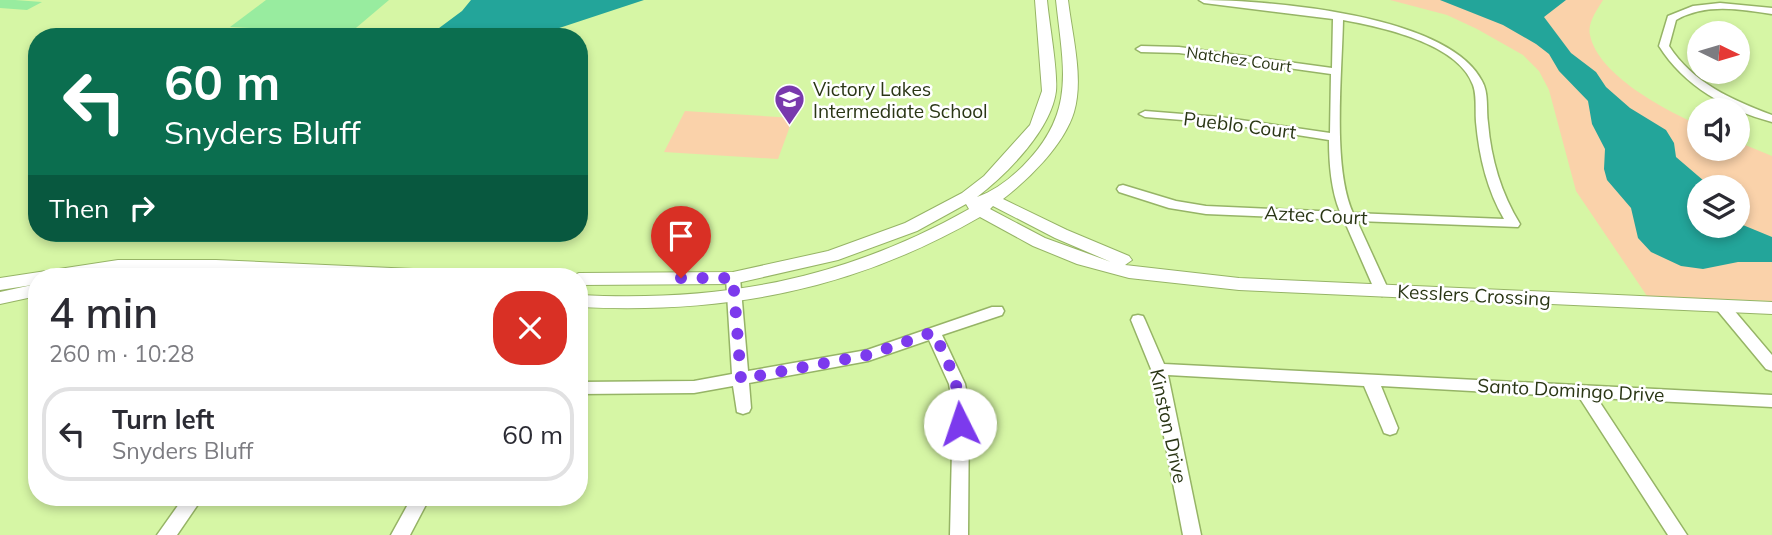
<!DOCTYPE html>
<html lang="en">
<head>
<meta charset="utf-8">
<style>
  body { margin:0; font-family:Mulish,sans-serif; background:#f7f7f7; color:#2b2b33; height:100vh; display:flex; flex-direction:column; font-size:26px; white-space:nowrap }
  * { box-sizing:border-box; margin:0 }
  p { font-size:23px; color:#7c7c81 }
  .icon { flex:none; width:38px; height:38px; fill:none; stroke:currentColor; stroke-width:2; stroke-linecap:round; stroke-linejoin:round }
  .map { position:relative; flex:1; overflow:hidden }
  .panel { position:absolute; left:28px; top:268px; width:560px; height:238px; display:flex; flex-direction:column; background:#fff; border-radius:28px; box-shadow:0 4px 10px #0003 }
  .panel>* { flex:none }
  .banner { position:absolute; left:28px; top:28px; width:560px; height:214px; border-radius:28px; box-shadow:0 4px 10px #0003; background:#0b6e4f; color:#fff; overflow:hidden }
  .needle { width:46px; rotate:95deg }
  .controls { position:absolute; left:1687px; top:21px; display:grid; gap:14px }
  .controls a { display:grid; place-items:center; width:63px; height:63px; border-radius:50%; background:#fff; box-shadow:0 4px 10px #0003; font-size:35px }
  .pin { position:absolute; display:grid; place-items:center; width:60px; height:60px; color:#fff; margin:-72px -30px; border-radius:50% 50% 50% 0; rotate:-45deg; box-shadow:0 0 7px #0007 }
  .pin .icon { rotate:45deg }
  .me { position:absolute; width:77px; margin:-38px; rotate:356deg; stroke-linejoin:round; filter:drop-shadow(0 0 5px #0008) }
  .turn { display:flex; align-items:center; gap:24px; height:147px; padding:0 21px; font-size:32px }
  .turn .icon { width:91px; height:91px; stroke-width:2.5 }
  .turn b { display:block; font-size:49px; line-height:60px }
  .then { display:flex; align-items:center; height:66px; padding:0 21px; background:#0003; gap:14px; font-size:26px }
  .round { display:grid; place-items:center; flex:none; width:74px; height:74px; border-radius:28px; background:#f7f7f7 }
  .headline { display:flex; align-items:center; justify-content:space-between; height:119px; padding:0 21px }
  h1 { font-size:42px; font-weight:600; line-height:52px }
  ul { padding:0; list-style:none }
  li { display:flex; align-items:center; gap:21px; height:94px; margin:0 14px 10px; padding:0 7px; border:4px solid #e1e1e2; border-radius:28px }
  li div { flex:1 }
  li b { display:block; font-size:26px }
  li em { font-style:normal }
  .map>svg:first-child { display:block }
</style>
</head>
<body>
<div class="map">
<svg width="1772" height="535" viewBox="0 0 1772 535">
  <rect width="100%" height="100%" fill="#d6f6a5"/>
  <path fill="#fad2aa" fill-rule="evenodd" d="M1390,0H1603C1597,10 1587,23 1590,35C1598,75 1665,110 1699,125V149H1738V142L1772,156V301L1647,296L1576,191L1549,90L1539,71L1523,55L1477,29L1447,15ZM1699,187H1738V226H1699Z
    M685,111L793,118L778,159L664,152Z"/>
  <path fill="#23a59a" d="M471,0H644L532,37H427L462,11Z
    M1440,0H1566L1544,17L1571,53L1596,72L1606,87L1630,108L1666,130L1674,143L1676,157L1711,187H1699V226H1738V223L1772,237V262H1738L1703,269L1681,266L1651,252L1638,238L1631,208L1607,180L1604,169L1605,149L1592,124L1588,101L1559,71L1549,54L1536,44L1503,25Z"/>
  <path fill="#98ec9f" d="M0,0H15L42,2L27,10L0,8Z
    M266,0H389L350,33L230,27Z"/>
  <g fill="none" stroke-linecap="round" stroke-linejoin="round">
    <defs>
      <path id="minor" d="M1199,0C1268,0 1448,14 1482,81C1489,93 1486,110 1488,123C1491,159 1501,193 1520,224L1518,227L1357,221L1389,291L1382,296L1375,291L1344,220L1206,214L1169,208L1119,192L1117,189L1119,186L1123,185L1176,201L1206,206L1340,212C1331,190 1329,163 1329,140L1220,123L1145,117L1139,114L1145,111L1220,117L1330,133L1331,74L1179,53L1141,52L1136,49L1141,46L1179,47L1332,68L1333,19L1204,3ZM1343,20C1381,27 1458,43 1473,85C1477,96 1475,110 1476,122C1479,156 1487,190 1504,219L1353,213C1332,167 1342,73 1343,20Z
        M1720,3L1772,8V14C1740,9 1705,3 1676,20L1669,46C1693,83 1732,100 1772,115V122C1727,110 1684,86 1659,46L1668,16L1693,6Z
        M733,273L740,278L748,371L867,350L992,307H1002L1004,311L1002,315L942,335L965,384L969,406L968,535H950L953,406L949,384L929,340L868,361L749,383L751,408L749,412L743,414L737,412L733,386L694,393L579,394V382L694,381L732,374L726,278Z
        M1722,301L1727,302L1772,355V371L1766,369L1717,310L1715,306Z
        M1138,315L1143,316L1145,320L1164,364L1772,395V407L1597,398L1687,535H1668L1579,397L1381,386L1398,428L1396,433L1390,435L1384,433L1382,428L1364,386L1168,375L1201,535H1183L1151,369L1131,320L1133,316Z
        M184,497H203L177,535H157Z
        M412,497H430L410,535H391Z"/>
      <path id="tertiary" d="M1035,0H1047C1049,23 1058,70 1056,91C1051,130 1007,174 977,197C992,192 1009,180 1023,166C1077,112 1063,68 1056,0H1068C1072,35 1084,78 1074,112C1064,145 1029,179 1003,199L1067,230L1129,256L1132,260L1125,265L1239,278L1772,302V314L1239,290L1129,278L1077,264L1033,246L980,217C851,291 726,314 579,307V295C722,302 843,280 969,209L966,204L917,231L838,260L733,284L579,285V276H572L579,273L733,272L828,251L905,223L962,193L984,176L1030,125L1042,91ZM993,206L1055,238L1111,262L1045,238L990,209Z
        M118,260H216L435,270L444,276H319L216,272H118L87,276H37V296L0,304V292L32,285L0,290V278Z"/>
    </defs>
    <use href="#minor" stroke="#96b466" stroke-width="3"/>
    <use href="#tertiary" stroke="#96b466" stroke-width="2"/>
    <use href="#minor" fill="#fff" fill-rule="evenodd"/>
    <use href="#tertiary" fill="#fff" fill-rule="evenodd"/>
  </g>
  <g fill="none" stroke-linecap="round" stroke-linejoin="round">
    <path stroke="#7c3aed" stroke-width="12" stroke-dasharray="0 21.6" d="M681,278H733L741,379L868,355L933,332C949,362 962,389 960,424"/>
  </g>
  <defs>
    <symbol id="school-pin" viewBox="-11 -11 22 30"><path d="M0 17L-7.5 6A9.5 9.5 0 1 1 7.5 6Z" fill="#7939ad" stroke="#fff"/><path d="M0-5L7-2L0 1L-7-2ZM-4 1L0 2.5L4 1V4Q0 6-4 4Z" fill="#fff"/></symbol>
  </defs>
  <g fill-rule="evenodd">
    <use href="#school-pin" x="772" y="82" width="35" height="47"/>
  </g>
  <g text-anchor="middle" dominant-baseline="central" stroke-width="5" stroke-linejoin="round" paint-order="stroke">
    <g font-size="16" fill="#2a3615" stroke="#fff">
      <text transform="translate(1239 59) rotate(8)">Natchez Court</text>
    </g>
    <g font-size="19" fill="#2a3615" stroke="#fff" text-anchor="start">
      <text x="813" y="89">Victory Lakes<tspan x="813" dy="22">Intermediate School</tspan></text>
    </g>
    <g font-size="19" fill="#2a3615" stroke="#fff">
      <text transform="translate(1240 125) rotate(7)">Pueblo Court</text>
      <text transform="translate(1316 215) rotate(3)">Aztec Court</text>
      <text transform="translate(1474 295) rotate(3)">Kesslers Crossing</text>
      <text transform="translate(1571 390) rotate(3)">Santo Domingo Drive</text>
      <text transform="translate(1169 426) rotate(78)">Kinston Drive</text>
    </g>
  </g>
</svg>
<div class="controls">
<a><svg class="needle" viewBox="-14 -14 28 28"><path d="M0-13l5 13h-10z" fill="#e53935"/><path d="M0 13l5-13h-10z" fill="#7c7c81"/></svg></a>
<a><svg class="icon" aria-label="sound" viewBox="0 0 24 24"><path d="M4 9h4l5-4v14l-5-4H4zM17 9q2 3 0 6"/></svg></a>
<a><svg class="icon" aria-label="layers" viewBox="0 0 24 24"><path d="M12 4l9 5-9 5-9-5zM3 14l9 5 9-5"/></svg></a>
</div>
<div class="pin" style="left:681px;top:278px;background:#d93025"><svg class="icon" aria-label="arrive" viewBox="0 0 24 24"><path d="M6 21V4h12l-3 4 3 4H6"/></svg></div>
<svg class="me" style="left:960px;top:424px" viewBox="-20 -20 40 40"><circle r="19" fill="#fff"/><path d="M0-13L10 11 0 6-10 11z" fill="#7c3aed"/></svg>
<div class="banner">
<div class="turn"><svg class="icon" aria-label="left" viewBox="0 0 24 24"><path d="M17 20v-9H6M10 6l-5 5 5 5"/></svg><div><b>60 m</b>Snyders Bluff</div></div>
<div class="then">Then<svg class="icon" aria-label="right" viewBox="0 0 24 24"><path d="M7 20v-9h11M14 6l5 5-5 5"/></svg></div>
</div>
<section class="panel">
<div class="headline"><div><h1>4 min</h1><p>260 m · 10:28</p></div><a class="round" style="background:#d93025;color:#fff"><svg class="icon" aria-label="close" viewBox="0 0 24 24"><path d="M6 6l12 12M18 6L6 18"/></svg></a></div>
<ul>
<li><svg class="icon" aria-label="left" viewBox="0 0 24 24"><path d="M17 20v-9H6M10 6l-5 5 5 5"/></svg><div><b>Turn left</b><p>Snyders Bluff</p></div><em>60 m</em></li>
</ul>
</section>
</div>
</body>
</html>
